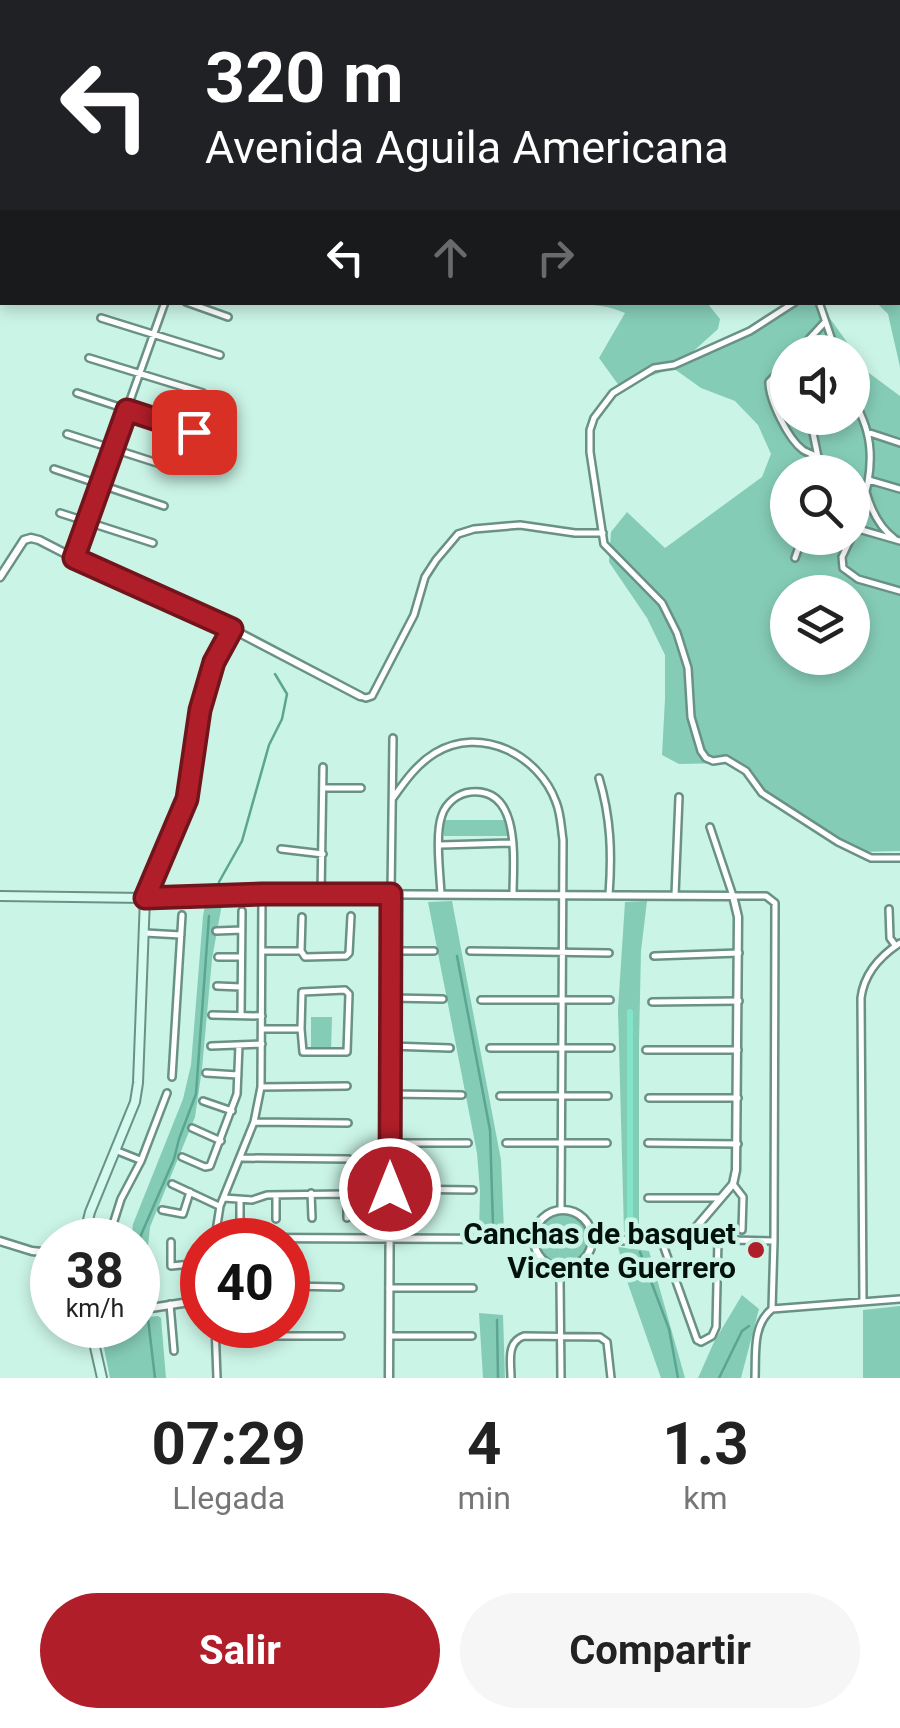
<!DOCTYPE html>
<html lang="es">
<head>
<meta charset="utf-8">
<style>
  body { margin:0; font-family:Roboto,sans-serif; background:#f6f6f6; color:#222; height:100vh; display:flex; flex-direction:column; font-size:38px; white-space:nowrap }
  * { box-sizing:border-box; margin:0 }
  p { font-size:32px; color:#767676 }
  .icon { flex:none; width:55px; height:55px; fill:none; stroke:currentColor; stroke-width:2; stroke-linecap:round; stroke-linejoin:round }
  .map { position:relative; height:1378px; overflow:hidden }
  .drawer { display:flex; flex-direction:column; background:#fff; flex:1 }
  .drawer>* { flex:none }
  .top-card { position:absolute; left:0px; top:0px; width:900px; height:305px; box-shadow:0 5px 15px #0003; background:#202124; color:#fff; overflow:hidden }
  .fabs { position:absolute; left:770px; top:335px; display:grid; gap:20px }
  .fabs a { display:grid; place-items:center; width:100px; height:100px; border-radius:50%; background:#fff; box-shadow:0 5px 15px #0003; font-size:50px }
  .speed { position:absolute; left:30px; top:1218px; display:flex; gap:20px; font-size:50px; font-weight:700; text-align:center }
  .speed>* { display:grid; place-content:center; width:130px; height:130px; border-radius:50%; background:#fff; box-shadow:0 5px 15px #0003; line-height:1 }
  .speed small { font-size:25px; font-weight:400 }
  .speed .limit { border:15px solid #d22; background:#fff; color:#111 }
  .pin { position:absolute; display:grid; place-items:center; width:85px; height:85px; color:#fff; margin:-42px; border-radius:20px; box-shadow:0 5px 15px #0006 }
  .me { position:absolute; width:110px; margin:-55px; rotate:0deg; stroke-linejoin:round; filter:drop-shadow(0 0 8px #0008) }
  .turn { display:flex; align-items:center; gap:35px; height:210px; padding:0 40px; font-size:45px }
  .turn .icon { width:130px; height:130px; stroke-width:2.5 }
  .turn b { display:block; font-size:70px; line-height:85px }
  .lanes { display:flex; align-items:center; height:95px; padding:0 40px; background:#0003; justify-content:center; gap:50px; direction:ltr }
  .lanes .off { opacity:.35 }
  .eta { display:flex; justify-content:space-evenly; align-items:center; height:170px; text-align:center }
  .eta b { font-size:60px; font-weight:700; line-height:70px }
  .button { display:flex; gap:20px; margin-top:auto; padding:20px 40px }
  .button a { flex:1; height:115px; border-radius:60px; background:#b01e29; color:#fff; font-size:40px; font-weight:700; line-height:115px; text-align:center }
  .button a+a { background:#f6f6f6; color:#222 }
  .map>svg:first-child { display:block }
</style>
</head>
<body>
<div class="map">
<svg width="900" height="1378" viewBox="0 0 900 1378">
  <rect width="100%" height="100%" fill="#caf4e6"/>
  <path fill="#85ccb7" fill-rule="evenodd" d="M473,0H900V367L888,314L877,303L898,302V2H473Z
    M703,302L708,304L720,319L718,329L678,365L751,334L802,303H819L869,373L900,396V851L857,852L762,790L729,763L679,764L662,755L665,699V655L647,618L609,562L611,532L627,512L665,548L762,477L771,454L758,425L735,401L701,388L673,368L620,387L599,358L625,313C603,303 583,304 559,305L557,303ZM788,352H852V418H788ZM788,472H852V538H788ZM788,592H852V658H788Z
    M444,820H504L508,836H444Z
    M452,901L501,1160L504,1231L479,1233L480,1191L477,1153L428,902Z
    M647,901L641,951L639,1042V1231L624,1232L618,1009L625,902Z
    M222,904L212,959L202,1069L195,1117L150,1227L148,1246L154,1299L138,1301V1240H131L133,1224L183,1099L191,1065L203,916L205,906Z
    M311,1017H332L331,1053H311Z
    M538 1238a25 25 0 1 1 50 0a25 25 0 1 1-50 0Z
    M618,1247L649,1251L685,1378H661L627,1281Z
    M742,1295L759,1309L741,1378H698L714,1342Z
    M900,1306V1378H863V1310Z
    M479,1313L503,1315L505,1378H483Z
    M158,1316L161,1318L166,1378H110L103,1343V1331L109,1325H138V1318Z"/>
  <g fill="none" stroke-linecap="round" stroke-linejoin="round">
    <path stroke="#5ba591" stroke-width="2.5" d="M219,882L242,841L269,745L282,719L287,694L275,674
      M457,956L490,1130L493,1225
      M640,1252L669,1329L678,1378
      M144,1298L140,1254L141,1235L174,1159L179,1139L196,1094L209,916
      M148,1319L155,1378
      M497,1320L498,1378
      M719,1378L742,1331L749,1326"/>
    <path stroke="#81e5c9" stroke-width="6" d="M630,1012V1219"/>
    <defs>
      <path id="minor" d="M278,0L285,2
        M272,2L273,0
        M186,302L228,317
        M795,302L750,331L674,365L654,368L613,393L594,418L590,430V452L604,544L662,603L677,633L688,668L691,717L701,751L706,758L713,761L726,759L746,771L762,793L838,842L871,858H900
        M819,302L836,352
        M101,318L220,355
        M797,352L824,323
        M89,358L203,393
        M788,362L769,382C769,400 788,439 803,450C806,452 814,455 818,457
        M77,393L195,432
        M852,395C857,407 864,419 867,432C876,465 865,503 852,534
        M810,418L818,457L816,472
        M867,432L900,443
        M67,434L179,470
        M54,469L164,506
        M869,480L900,489
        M866,492C871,510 880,528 895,539
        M60,513L153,543
        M855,528L900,541
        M851,538L842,557L843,568L858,579L900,591
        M74,558L165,302
        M795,558L802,538
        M360,696L366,698L372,696L414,615L425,577L436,560L458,534L474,529L520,525L575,533H603
        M599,778C611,818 612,854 609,895
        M324,788H361
        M393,798C405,781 417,764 435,753C481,725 539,755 556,802C561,814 561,827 563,840L561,1210
        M710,827L733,896H766L775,903L774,1241L772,1309C752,1325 756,1354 755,1378
        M441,845L513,843
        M281,849L323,854
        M321,894L323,767
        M391,894L393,738
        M441,894C440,874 435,833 442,815C446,803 458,793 471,792C522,787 513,863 513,895
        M675,895L679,797
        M889,909L890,938L895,945
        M302,917L301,951L305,957L346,956L349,953L351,916
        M216,931L242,930
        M145,933L181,935
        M262,951H301
        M390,951H434
        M470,951L609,953
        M654,956L739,953
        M218,957H240
        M217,986L241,987
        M345,990L349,994L347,1052H303L301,1029L302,992Z
        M391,998L443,999
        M481,1000H610
        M652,1002L739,1001
        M212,1015L262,1016
        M241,1016L242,911
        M262,1029H301
        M211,1046L262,1044
        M390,1046L450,1048
        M490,1048H611
        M646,1050H738
        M206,1073L238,1075
        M172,1077L182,915
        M261,1087L347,1086
        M390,1094L462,1095
        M500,1096H608
        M649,1098H738
        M203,1101L232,1111
        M254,1122L348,1123
        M192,1128L221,1141
        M390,1143H468
        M506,1143H607
        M648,1143L738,1144
        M115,1150L140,1160
        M182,1157L205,1167L210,1166L237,1094L239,1045
        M242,1158L349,1159
        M172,1184L219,1206
        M733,1184L743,1197L742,1230
        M390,1189L473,1190
        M311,1193L312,1218
        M224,1198L252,1200L267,1195L345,1194L347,1195V1218
        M648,1198H720
        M162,1210L183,1214L190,1192
        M240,1219V1200
        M276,1219V1195
        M215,1238L220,1206L254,1122L261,1087L262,894
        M661,1239L697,1340L701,1342L712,1336L716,1327L718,1239
        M687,1239L774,1241
        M108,1240L121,1199L141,1161L167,1093
        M171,1242V1266L202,1263
        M557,1267L560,1282L561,1378
        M288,1286L340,1287
        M389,1288H473
        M863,1302L861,998C864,974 880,956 900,943
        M170,1304L174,1351
        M772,1309L900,1299
        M215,1325L217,1378
        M215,1336H341
        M390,1336H472
        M511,1378C511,1362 506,1342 524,1336L600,1337L607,1342L611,1378"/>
      <path id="tertiary" d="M0,577L24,540L31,538L39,540L74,558L232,629L360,696
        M232,629L214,662L200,710L187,799L145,898L321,894L733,896L738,917L736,1170L733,1184L686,1239L592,1241
        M534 1239a29 29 0 1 1 58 0a29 29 0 1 1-58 0Z
        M215,1240V1238L534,1239
        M0,1241L32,1251L52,1253
        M138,1310L202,1300
        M389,1378L391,894"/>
      <path id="secondary" d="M0,896L145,898L138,1083L135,1102L90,1212L83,1240
        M90,1325L102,1378"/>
    </defs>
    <use href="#minor" stroke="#6a9185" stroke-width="10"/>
    <use href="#tertiary" stroke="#6a9185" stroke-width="11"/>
    <use href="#secondary" stroke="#6a9185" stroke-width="12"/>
    <use href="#minor" stroke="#fff" stroke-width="5"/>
    <use href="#tertiary" stroke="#fff" stroke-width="6"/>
    <use href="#secondary" stroke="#d4f9ef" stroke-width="8"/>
  </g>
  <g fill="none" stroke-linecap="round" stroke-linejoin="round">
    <defs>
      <path id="route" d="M194,432L127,410L74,558L232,629L214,662L200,710L187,799L145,898L262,894H391L390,1189"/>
    </defs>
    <use href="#route" stroke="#72141b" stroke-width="25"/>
    <use href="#route" stroke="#b01e29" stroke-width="18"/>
  </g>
  <circle fill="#b01e29" stroke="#caf4e6" stroke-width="4" cx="756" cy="1250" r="10"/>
  <g text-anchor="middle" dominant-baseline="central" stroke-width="9" stroke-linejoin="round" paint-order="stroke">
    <g font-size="30" font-weight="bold" fill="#03110d" stroke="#caf4e6" text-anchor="end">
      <text x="736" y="1233">Canchas de basquet<tspan x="736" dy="34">Vicente Guerrero</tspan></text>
    </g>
  </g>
</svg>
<div class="fabs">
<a><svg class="icon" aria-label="sound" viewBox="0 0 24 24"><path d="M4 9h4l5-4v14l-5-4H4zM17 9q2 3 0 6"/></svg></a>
<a><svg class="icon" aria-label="search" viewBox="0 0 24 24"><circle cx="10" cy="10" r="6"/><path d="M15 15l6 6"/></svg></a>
<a><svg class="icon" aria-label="layers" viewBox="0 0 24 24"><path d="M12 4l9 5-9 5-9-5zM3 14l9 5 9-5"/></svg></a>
</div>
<div class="speed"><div>38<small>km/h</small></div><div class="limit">40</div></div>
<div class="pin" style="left:194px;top:432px;background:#d93025"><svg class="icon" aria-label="arrive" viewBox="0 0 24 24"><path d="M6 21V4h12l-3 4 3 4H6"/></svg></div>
<svg class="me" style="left:390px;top:1189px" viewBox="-20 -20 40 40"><circle r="17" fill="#b01e29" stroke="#fff" stroke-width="3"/><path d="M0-11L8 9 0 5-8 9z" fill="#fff"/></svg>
<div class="top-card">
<div class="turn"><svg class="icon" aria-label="left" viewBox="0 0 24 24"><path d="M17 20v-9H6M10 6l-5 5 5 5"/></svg><div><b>320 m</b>Avenida Aguila Americana</div></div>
<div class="lanes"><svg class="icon" aria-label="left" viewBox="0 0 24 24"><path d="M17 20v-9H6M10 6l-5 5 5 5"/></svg><svg class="icon off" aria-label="ahead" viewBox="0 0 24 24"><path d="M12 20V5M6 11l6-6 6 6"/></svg><svg class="icon off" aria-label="right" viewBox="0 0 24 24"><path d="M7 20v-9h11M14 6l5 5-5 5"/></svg></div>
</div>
</div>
<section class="drawer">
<div class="eta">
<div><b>07:29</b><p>Llegada</p></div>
<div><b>4</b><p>min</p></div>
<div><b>1.3</b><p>km</p></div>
</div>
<div class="button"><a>Salir</a><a>Compartir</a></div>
</section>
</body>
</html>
